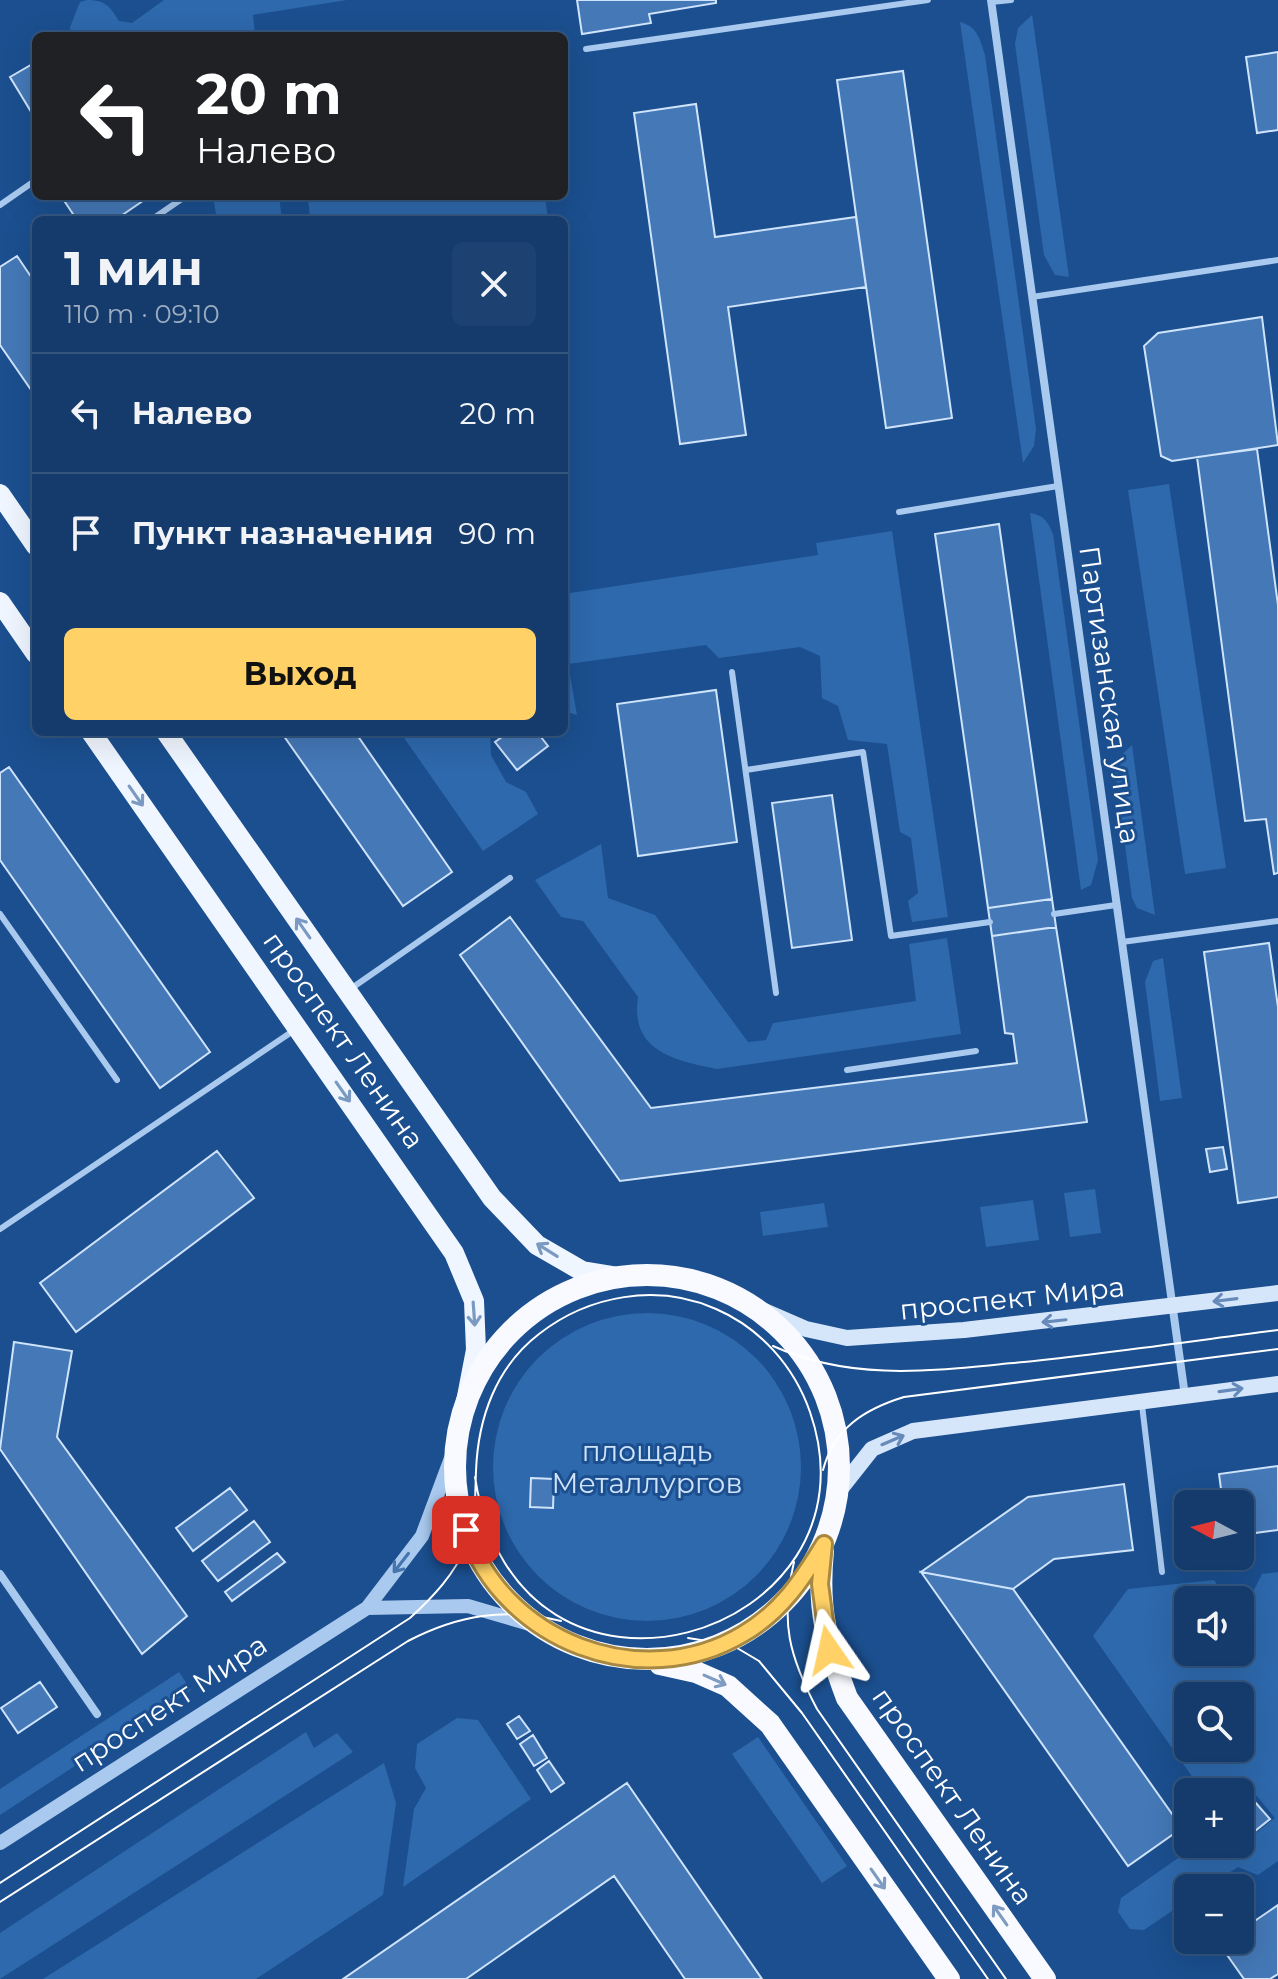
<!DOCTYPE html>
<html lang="ru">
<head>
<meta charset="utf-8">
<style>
  body { margin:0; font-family:Montserrat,sans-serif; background:#1d4271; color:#f1f3f6; height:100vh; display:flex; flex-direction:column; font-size:30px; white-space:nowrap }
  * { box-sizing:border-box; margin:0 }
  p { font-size:26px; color:#9dadc1 }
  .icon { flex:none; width:44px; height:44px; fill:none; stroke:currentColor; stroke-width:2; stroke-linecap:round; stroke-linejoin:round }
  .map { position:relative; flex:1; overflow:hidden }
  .sheet { position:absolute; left:32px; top:216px; width:536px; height:520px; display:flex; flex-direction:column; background:#143b6b; border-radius:12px; box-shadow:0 8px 32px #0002,0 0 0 2px #33557e }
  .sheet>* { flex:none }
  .guide { position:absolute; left:32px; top:32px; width:536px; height:168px; border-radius:12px; box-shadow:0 8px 32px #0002,0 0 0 2px #33557e; background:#202124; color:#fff; overflow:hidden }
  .needle { width:52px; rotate:277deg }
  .buttons { position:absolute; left:1174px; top:1490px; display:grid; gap:16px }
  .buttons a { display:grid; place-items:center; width:80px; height:80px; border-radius:12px; background:#143b6b; box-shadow:0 8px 32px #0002,0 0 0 2px #33557e; font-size:40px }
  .pin { position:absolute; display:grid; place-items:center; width:68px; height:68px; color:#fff; margin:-34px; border-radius:16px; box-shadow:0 4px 12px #0006 }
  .me { position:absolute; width:88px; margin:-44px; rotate:349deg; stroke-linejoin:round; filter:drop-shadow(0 0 6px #0008) }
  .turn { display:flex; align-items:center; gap:28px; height:168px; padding:0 32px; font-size:36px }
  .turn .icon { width:104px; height:104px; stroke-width:2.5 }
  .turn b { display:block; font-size:56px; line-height:68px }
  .round { display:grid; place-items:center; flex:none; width:84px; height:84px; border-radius:12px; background:#1d4271 }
  .overview { display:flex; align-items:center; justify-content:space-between; height:136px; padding:0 32px }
  h1 { font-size:48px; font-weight:700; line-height:60px }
  .cta { display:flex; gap:16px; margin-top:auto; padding:16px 32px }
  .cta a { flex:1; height:92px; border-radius:12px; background:#ffd166; color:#111; font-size:32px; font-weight:700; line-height:92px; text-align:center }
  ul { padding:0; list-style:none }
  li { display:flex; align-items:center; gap:24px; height:120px; padding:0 32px; border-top:2px solid #33557e }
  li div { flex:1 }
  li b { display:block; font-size:30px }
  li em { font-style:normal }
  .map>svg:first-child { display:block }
</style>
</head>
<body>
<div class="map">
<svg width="1278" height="1979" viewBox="0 0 1278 1979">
  <rect width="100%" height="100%" fill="#1b4f8f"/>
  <path fill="#2e69ad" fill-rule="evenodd" d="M87,0C105,0 110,6 119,21L132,23L164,0H347L253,15L255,36H71L70,27L80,2Z
    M1032,15V14L1069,277L1055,275L1044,255L1015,44L1018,28Z
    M960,22C977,26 980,39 985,55L1036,429L1034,446L1023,463Z
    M213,196H279L282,220H217Z
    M545,196L548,220H310L308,197Z
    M1169,484L1226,868L1185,874L1128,490Z
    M1030,513C1044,515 1048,522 1053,534L1098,860L1091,885L1081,890Z
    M892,531L948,917L912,922L908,901L918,893L911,838L900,832L887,744L848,740L838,706L822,698L820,656L800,647L719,658L706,645L568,664L577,715L564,711V594L818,555L816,543Z
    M400,732H490L491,755L506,782L526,792L538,814L483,851Z
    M1132,745L1155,915L1137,908L1132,898L1114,762Z
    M601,844L608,898L655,915L748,1042L766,1040L773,1023L916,1001L909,944L947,938L961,1034L717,1069C673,1060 630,1051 638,997L583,921L561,917L535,880Z
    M1163,958L1182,1098L1160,1101L1145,982L1153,961Z
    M1095,1189L1101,1233L1070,1237L1064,1193Z
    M1033,1200L1039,1240L986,1247L980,1207Z
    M824,1203L828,1227L763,1236L760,1212Z
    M493 1467a154 154 0 1 1 308 0a154 154 0 1 1-308 0Z
    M1278,1572V1861L1258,1875L1238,1867L1206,1888H1188V1900L1144,1930L1130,1929L1118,1912L1121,1898L1198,1844H1240V1840L1243,1843L1275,1818L1256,1795L1240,1808V1792H1203L1093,1636L1128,1589L1214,1580L1225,1596L1240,1600H1188V1652H1240V1600L1248,1602L1262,1574ZM1188,1696H1240V1748H1188Z
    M179,1672L191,1690L0,1815V1789Z
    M457,1718L478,1720L531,1799L403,1887L414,1809L426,1788L415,1768L417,1744Z
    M306,1732L314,1748L337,1733L353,1752L0,1979V1933Z
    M758,1737L847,1866L822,1883L732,1754Z
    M384,1763L396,1803L383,1895L256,1979H43Z"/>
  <path fill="#4478b7" stroke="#cfe3fa" stroke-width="2" d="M577,0H716V3L649,14L651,23L582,34Z
    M1278,52V130L1257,133L1246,57Z
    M36,62V120L10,77Z
    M903,71L952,418L886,428L837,80Z
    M696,104L715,237L856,217L866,287L728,307L746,435L680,444L634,113Z
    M61,196H150L115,220H77Z
    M17,256L36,284V397L0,345V267Z
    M1262,317L1278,445L1172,461L1161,456L1144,346L1158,333Z
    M1257,449L1278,605V873L1274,874L1266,819L1245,821L1197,457Z
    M999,524L1052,899L988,908L935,534Z
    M716,690L737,842L638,856L617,704Z
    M281,732H355L452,872L403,906Z
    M509,732H537L548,746L517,770L495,742Z
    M9,767L210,1052L160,1088L0,860V773Z
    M832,795L852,940L792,948L772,803Z
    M1052,899L1056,927L992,936L988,908Z
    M510,917L651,1108L1017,1063L1013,1034L1005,1033L992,936L1056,927L1087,1122L620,1181L460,955Z
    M1269,943L1278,1007V1197L1238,1203L1204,952Z
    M1223,1147L1227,1169L1210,1172L1206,1149Z
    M217,1151L254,1198L76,1332L40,1283Z
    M14,1342L72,1351L57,1437L187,1616L142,1654L0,1449Z
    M1278,1466V1530L1240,1535V1504H1223L1219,1474Z
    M531,1478L554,1479L553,1508L530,1507Z
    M1124,1484L1133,1550L1054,1559L1013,1589L921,1572L1028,1497Z
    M230,1488L247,1510L193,1551L176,1528Z
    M254,1521L270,1542L218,1581L202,1561Z
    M277,1553L285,1562L232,1601L225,1592Z
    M921,1572L1013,1589L1182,1828L1128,1866Z
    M40,1682L57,1707L18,1733L1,1708Z
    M519,1716L530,1731L517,1739L507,1724Z
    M533,1735L547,1758L534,1766L520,1744Z
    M549,1761L564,1783L551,1792L537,1770Z
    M627,1783L762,1979H685L614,1876L466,1979H343Z
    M1255,1802L1270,1819L1245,1839L1240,1833V1814Z
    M1278,1905V1974L1270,1979H1244L1220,1945L1227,1940H1240V1931Z"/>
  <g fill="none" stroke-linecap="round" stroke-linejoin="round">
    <path stroke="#a9c9ee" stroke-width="6" d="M991,2L1011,0
      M586,49L928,0
      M0,205L36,180
      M151,220L186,196
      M1032,297L1278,260
      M899,512L1058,486
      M732,672L776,993
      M746,770L863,752L891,936L990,922
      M0,914L117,1080
      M1054,914L1116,905
      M1122,942L1278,921
      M349,990L510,878
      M847,1070L976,1051
      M0,1229L296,1029
      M1142,1405L1162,1572"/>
    <path stroke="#a9c9ee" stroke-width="8" d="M991,0L1185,1396
      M0,1574L97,1714"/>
    <path stroke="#a9c9ee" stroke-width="14" d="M367,1608L468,1606L540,1627
      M0,1843L367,1608L422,1536L457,1442"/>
    <path stroke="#d6e6fa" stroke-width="16" d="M755,1307L806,1329L847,1338L964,1330L1278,1293
      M838,1492L872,1449L913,1431L1278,1384"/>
    <path stroke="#f0f6ff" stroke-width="20" d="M0,494L36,546
      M0,602L36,654
      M91,732L454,1253L474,1301L476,1350L465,1407
      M166,732L492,1198L537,1245L582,1271L619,1277"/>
    <path stroke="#f8faff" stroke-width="22" d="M455 1467a192 192 0 1 1 384 0a192 192 0 1 1-384 0Z
      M823,1551C817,1609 827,1645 847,1698L1045,1979
      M660,1664L696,1672L728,1686L770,1724L949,1979"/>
    <path stroke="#fff" stroke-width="2" d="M773,1346C855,1383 937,1370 1024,1362C1109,1353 1193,1341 1278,1330
      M823,1470C834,1428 865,1409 904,1397L1278,1349
      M794,1562C780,1622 789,1656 817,1709L1006,1979
      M688,1638L732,1645L759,1661L802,1713L988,1979
      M0,1883L410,1618C433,1597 455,1574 467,1544C476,1520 475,1496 476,1471C478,1418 496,1367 539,1334C589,1295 657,1283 716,1309C760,1328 794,1366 810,1412C888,1637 517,1753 475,1477
      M0,1902L408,1641C458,1615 506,1607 561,1621"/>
  </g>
  <defs><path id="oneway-shaft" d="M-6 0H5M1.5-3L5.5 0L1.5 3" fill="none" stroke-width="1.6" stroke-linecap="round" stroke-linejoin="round" transform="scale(2)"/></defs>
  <g stroke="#7b9ac1">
    <use href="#oneway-shaft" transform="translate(136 796) rotate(55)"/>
    <use href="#oneway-shaft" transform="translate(303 928) rotate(-125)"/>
    <use href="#oneway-shaft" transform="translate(343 1092) rotate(55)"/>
    <use href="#oneway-shaft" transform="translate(547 1250) rotate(-148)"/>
    <use href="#oneway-shaft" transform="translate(474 1314) rotate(86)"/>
  </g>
  <g stroke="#668bba">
    <use href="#oneway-shaft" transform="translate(1225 1300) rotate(173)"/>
    <use href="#oneway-shaft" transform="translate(1054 1321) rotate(174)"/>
    <use href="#oneway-shaft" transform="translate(1231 1390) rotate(-8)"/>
    <use href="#oneway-shaft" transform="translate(893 1440) rotate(-23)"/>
  </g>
  <use stroke="#4674ac" href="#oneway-shaft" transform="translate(401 1563) rotate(128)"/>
  <g stroke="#7e9cc1">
    <use href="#oneway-shaft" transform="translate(715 1680) rotate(24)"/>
    <use href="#oneway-shaft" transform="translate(878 1879) rotate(55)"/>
    <use href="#oneway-shaft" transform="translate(1000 1915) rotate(-125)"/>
  </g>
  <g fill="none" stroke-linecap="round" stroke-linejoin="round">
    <defs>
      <path id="route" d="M466,1530C503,1641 641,1695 743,1634C781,1612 802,1580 824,1544L820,1584L829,1650"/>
    </defs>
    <use href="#route" stroke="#a68842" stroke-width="20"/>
    <use href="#route" stroke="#ffd166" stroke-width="14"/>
  </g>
  <g text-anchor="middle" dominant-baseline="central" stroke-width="6" stroke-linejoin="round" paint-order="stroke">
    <g font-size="28" fill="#fff" stroke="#1b4f8f">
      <text transform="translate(1110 695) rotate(82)">Партизанская улица</text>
      <text transform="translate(344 1040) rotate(55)">проспект Ленина</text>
      <text transform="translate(1012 1298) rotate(-6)">проспект Мира</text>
      <text transform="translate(169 1703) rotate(-33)">проспект Мира</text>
      <text transform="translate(953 1796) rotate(55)">проспект Ленина</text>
    </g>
    <g font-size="28" fill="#cfe3fa" stroke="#1b4f8f">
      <text x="647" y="1451">площадь<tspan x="647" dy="32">Металлургов</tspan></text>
    </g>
  </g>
</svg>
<div class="buttons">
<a><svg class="needle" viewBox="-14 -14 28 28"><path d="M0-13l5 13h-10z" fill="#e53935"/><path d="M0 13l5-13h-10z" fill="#9dadc1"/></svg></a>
<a><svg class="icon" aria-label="sound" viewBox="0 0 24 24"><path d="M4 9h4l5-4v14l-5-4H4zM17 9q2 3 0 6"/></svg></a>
<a><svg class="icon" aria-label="search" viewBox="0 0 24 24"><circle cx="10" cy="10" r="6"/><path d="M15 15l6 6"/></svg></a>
<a>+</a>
<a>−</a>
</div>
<div class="pin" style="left:466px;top:1530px;background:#d93025"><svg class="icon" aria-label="arrive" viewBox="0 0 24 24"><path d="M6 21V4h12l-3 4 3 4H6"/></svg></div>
<svg class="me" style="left:829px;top:1650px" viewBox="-20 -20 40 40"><path d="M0-17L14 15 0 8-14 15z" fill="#ffd166" stroke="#fff" stroke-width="4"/></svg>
<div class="guide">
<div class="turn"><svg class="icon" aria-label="left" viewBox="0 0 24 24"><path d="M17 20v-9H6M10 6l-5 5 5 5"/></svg><div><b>20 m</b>Налево</div></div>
</div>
<section class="sheet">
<div class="overview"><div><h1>1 мин</h1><p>110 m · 09:10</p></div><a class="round"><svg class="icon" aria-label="close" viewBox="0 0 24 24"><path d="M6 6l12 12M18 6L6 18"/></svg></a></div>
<ul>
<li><svg class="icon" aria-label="left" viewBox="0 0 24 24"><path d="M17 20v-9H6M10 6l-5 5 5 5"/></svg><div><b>Налево</b></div><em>20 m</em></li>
<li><svg class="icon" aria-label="arrive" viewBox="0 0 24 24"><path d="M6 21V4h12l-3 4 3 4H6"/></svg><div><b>Пункт назначения</b></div><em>90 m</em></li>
</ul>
<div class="cta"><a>Выход</a></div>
</section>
</div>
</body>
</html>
